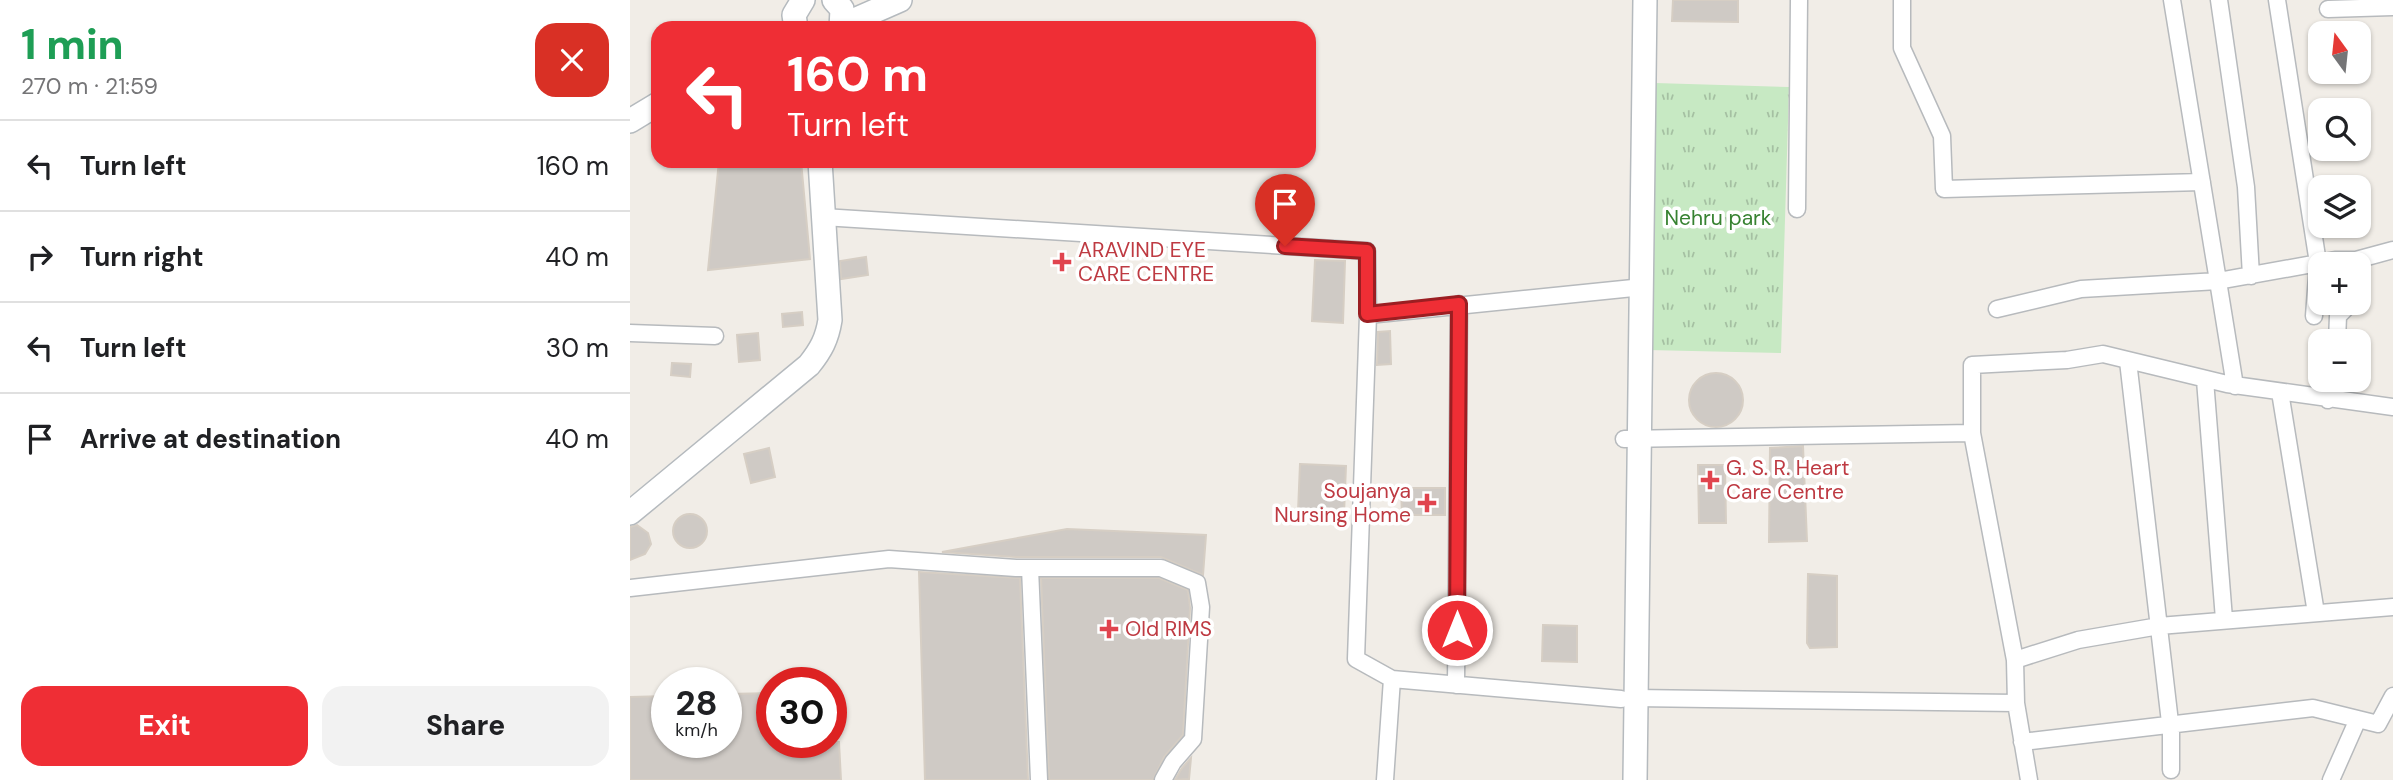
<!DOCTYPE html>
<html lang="en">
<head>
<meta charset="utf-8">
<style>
  body { margin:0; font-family:"DM Sans",sans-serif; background:#f2f2f2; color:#202124; height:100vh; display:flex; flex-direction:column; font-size:26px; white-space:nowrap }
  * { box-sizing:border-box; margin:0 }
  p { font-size:23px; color:#757577 }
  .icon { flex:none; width:38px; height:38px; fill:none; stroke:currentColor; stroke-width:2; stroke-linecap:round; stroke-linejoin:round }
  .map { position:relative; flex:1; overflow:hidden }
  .sheet { display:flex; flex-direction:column; background:#fff; width:630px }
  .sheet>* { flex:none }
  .banner { position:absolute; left:21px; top:21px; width:665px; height:147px; border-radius:21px; box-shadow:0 2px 5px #0004; background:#ef2e35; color:#fff; overflow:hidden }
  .needle { width:46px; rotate:345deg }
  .buttons { position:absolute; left:1678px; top:21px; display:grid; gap:14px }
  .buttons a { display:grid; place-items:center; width:63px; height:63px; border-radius:14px; background:#fff; box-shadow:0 2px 5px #0004; font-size:35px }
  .speed { position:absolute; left:21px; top:667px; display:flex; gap:14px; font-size:35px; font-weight:700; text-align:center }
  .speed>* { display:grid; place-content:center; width:91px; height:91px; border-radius:50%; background:#fff; box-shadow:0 2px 5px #0004; line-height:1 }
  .speed small { font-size:18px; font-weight:400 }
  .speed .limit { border:10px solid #d22; background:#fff; color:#111 }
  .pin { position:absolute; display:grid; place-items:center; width:60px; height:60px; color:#fff; margin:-72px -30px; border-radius:50% 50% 50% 0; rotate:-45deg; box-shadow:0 0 7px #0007 }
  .pin .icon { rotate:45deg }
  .me { position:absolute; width:77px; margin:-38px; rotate:0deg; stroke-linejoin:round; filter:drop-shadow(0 0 5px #0008) }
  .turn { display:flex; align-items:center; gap:24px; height:147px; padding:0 21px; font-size:32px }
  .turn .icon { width:91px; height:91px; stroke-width:2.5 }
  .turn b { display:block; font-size:49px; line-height:60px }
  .round { display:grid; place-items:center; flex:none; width:74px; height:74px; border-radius:21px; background:#f2f2f2 }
  .headline { display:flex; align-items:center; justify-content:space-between; height:119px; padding:0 21px }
  h1 { font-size:42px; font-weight:800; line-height:52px; color:#1e9e55 }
  .primary-button { display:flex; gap:14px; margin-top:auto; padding:14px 21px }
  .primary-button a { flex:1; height:80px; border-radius:21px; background:#ef2e35; color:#fff; font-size:28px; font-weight:800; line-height:80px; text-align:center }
  .primary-button a+a { background:#f2f2f2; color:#202124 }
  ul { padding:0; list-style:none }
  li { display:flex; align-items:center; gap:21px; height:91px; padding:0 21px; border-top:2px solid #e0e0e0 }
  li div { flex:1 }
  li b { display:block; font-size:26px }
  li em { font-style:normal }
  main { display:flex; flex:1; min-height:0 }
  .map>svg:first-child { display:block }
</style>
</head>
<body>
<main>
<section class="sheet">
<div class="headline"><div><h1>1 min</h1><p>270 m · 21:59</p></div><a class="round" style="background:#d93025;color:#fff"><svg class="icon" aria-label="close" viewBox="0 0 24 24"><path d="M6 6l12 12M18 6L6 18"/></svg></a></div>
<ul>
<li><svg class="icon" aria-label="left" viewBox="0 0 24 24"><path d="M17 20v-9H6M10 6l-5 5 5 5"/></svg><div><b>Turn left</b></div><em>160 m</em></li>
<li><svg class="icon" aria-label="right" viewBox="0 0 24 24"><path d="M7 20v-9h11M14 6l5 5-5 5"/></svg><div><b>Turn right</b></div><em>40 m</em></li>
<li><svg class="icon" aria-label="left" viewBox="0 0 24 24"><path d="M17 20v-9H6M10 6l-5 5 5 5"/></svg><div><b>Turn left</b></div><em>30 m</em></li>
<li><svg class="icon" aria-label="arrive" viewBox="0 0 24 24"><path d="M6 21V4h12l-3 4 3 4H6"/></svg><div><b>Arrive at destination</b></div><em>40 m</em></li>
</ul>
<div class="primary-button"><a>Exit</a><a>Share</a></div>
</section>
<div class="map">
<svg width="1763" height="780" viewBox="0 0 1763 780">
  <defs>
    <pattern id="grass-tufts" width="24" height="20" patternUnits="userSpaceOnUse" patternTransform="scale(1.75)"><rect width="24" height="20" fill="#c7e9c3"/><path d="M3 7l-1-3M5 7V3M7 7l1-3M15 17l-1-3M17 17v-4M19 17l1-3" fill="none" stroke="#a5c0a2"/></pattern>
  </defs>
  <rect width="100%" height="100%" fill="#f1ede7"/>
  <path fill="url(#grass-tufts)" d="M1025,83L1159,87L1151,353L1018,350Z"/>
  <path fill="#cfcac5" stroke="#d6cec4" stroke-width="2" d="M1043,0H1108V22L1042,21Z
    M89,161H171L180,259L78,270Z
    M236,257L238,275L211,279L210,261Z
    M685,260L715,261L713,323L682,321Z
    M172,312L173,325L153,327L152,314Z
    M760,331L761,364L747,365L748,332Z
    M128,333L130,360L109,362L107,335Z
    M42,363L61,364L60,377L41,375Z
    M1059 400a27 27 0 1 1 54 0a27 27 0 1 1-54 0Z
    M1173,446L1177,541L1139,542L1140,448Z
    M139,448L145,477L121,483L114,454Z
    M670,464L716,466L714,514L668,512Z
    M1068,465H1095L1096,523H1069Z
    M771,488H815V515H772Z
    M43 531a17 17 0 1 1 34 0a17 17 0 1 1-34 0Z
    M7,525L18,533L21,544L15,554L0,560V527Z
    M437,529L576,535L573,575L531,557H386L312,552Z
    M289,572L390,578L398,780H295Z
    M1178,574L1207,576V647L1180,648L1177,643Z
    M411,578H529L558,590L560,608L553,735L534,757L523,780H419Z
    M913,625L947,626V662L912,661Z
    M142,693V742H209L211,780H0V697L37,696V742H96V694Z
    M561,758L559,779L545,780L552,768Z"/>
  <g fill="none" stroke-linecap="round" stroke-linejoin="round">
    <defs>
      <path id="street" d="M1272,0V48L1312,136L1314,189L1572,182
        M1589,0L1616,187L1621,276
        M1647,0L1688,263L1684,316
        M1698,9L1763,7
        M1167,209L1169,0
        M193,217L737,251L738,315L726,659L762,679L755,780
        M1726,264V260L1763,250
        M1367,309L1451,289L1588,281L1542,0
        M738,315L1013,287
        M0,333L85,336
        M1707,341L1708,316L1721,303
        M1498,361L1541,731V770
        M1575,380L1594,619
        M1695,380L1698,400
        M1605,386L1588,281L1705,260H1726
        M1650,392L1686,613
        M1342,433V365L1437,360L1473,354L1597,384L1763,407
        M994,439L1342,433L1385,660
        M400,568L409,780
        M0,588L259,559L386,568H531L567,583L571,607L563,739L543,762L533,780
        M762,679L991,699
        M826,685L829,304
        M1005,698L1386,703L1385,660L1448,640L1529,626L1763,607
        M1386,703L1399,780
        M1392,742L1683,708L1748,724L1763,696
        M1701,780L1728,719"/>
      <path id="secondary" d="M204,0L212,9L211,28
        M213,25L270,0
        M166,28L164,15L173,0
        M0,121L28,104
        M0,513L179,365C191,350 197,339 200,320L190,161
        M1005,780L1015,0"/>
    </defs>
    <use href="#street" stroke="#b7babd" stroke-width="19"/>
    <use href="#secondary" stroke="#b5babe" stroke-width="26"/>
    <use href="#street" stroke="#fff" stroke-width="16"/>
    <use href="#secondary" stroke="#fff" stroke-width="23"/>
  </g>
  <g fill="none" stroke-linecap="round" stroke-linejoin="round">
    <defs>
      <path id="route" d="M655,246L737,251V314L829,304L827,630"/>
    </defs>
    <use href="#route" stroke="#9b1e22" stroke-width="18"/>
    <use href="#route" stroke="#ef2e35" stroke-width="12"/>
  </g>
  <g fill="#e0444e" stroke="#fff" stroke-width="2.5">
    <path d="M428.5 251.5h7v7h7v7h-7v7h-7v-7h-7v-7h7z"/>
    <path d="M1076.5 469.5h7v7h7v7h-7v7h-7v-7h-7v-7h7z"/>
    <path d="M793.5 492.5h7v7h7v7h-7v7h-7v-7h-7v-7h7z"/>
    <path d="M475.5 618.5h7v7h7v7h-7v7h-7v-7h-7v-7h7z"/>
  </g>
  <g text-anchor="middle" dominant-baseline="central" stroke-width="7" stroke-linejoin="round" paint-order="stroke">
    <g font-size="21" fill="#378231" stroke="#fff">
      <text x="1088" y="218">Nehru park</text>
    </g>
    <g font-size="21" fill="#be3a42" stroke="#fff" text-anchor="start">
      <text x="448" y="250">ARAVIND EYE<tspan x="448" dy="24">CARE CENTRE</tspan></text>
      <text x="1096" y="468">G. S. R. Heart<tspan x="1096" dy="24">Care Centre</tspan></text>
      <text x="781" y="491" text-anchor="end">Soujanya<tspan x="781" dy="24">Nursing Home</tspan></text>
      <text x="495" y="629">Old RIMS</text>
    </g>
  </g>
</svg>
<div class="buttons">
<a><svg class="needle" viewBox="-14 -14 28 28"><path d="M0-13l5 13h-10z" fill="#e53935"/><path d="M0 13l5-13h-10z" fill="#757577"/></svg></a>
<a><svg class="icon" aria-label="search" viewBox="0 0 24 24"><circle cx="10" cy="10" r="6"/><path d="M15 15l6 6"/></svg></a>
<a><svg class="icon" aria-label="layers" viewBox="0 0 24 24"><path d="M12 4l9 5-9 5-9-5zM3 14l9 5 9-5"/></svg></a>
<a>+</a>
<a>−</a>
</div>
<div class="speed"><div>28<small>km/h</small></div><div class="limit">30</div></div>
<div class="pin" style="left:655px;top:246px;background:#d93025"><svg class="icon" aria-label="arrive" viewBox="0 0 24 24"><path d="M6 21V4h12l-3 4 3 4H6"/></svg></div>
<svg class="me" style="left:827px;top:630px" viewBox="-20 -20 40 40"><circle r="17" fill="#ef2e35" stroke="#fff" stroke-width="3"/><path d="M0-11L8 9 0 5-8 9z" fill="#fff"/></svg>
<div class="banner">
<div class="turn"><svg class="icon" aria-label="left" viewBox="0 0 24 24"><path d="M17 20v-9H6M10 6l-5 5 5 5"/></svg><div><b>160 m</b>Turn left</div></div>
</div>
</div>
</main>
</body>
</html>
